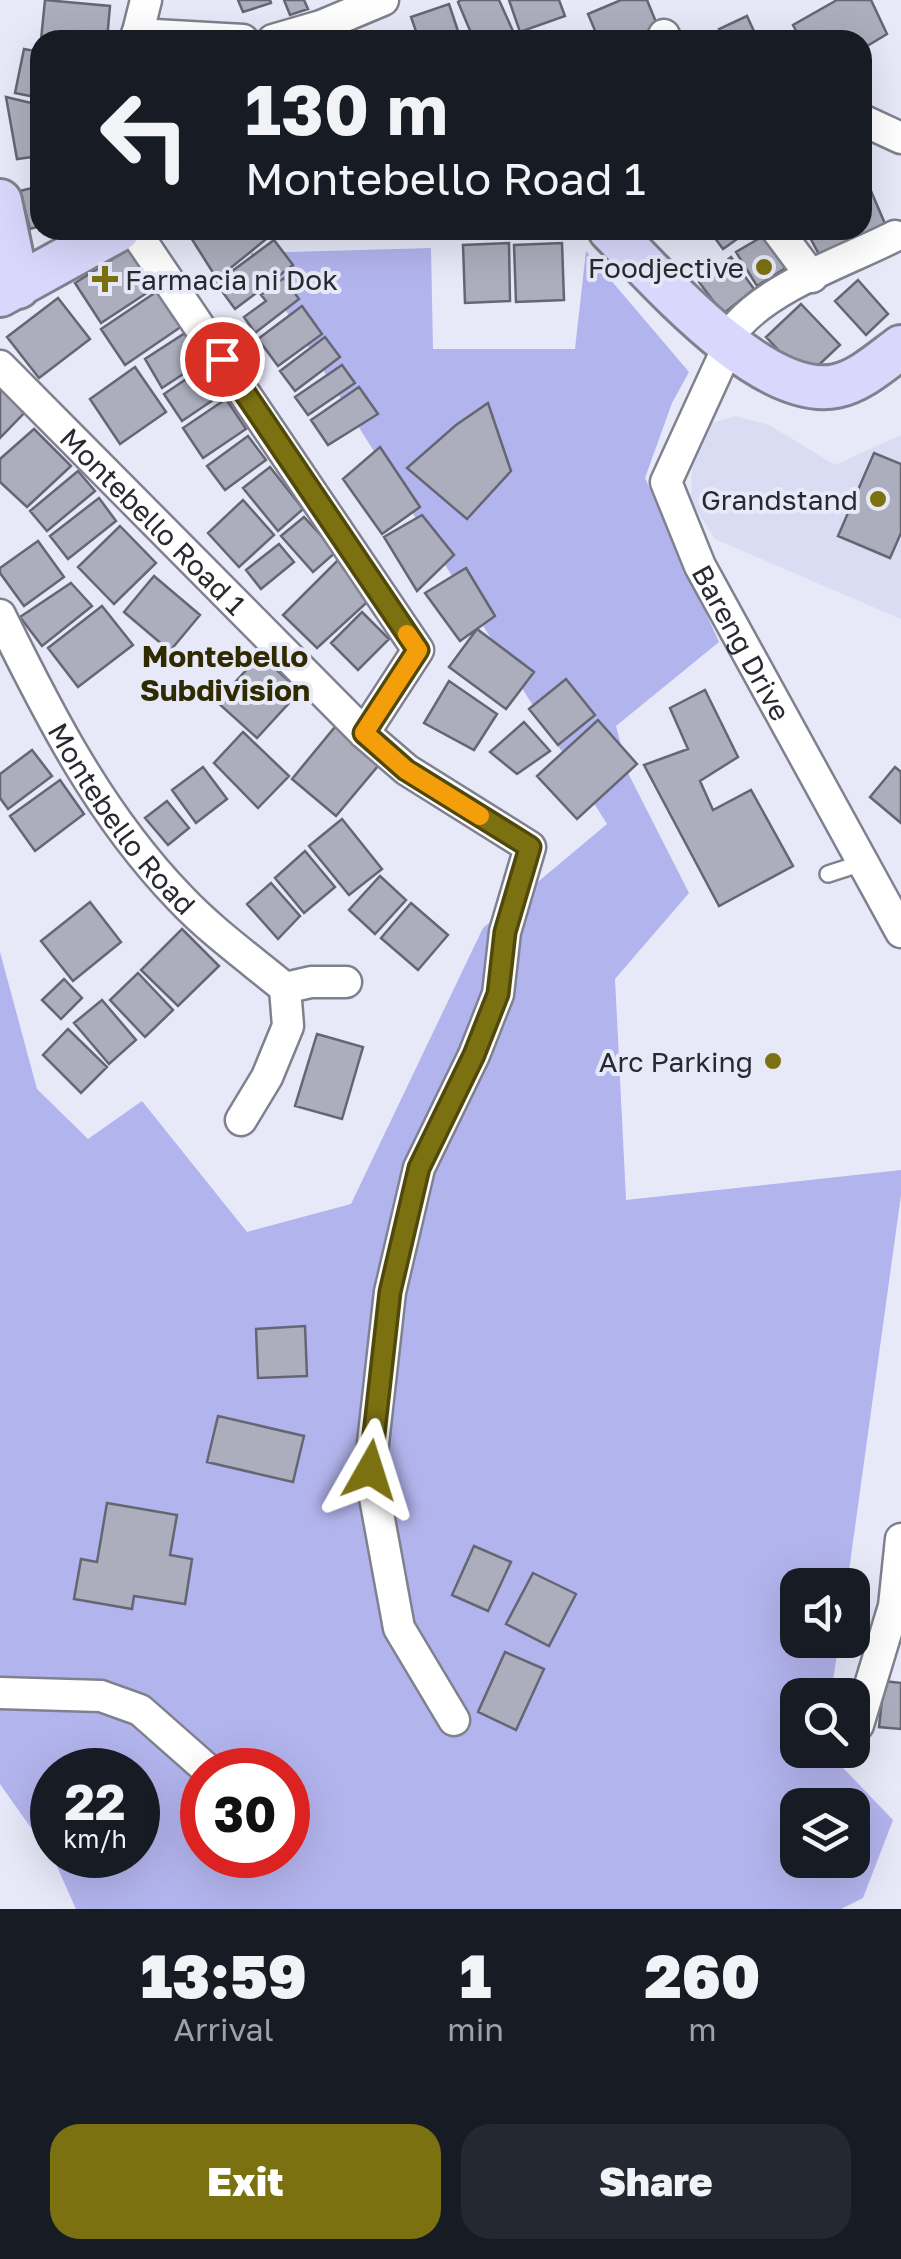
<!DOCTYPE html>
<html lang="en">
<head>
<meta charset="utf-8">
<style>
  body { margin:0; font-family:"Golos Text",sans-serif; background:#242831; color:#f1f3f6; height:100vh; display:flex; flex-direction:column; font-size:38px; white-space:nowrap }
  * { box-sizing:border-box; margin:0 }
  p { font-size:32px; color:#9ea1a6 }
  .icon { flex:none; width:55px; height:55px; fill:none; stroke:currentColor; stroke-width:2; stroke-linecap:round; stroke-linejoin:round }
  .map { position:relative; height:1909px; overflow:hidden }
  .side { display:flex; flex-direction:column; background:#171b24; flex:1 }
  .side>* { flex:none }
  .guide { position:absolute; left:30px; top:30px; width:842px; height:210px; border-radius:30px; box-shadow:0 10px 40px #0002; background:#171b24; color:#f1f3f6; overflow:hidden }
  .controls { position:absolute; left:780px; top:1568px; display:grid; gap:20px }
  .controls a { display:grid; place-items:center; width:90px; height:90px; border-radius:20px; background:#171b24; box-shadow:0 10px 40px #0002; font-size:50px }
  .speed { position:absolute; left:30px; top:1748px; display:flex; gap:20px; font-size:50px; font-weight:700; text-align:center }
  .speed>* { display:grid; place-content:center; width:130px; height:130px; border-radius:50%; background:#171b24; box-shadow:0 10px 40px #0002; line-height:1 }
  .speed small { font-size:25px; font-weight:400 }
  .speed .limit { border:15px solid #d22; background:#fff; color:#111 }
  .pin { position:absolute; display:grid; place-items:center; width:85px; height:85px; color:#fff; margin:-42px; border:5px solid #fff; border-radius:50%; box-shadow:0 2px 10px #0007 }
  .me { position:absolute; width:110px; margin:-55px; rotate:6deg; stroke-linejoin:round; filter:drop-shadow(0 0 8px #0008) }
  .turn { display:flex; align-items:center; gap:35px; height:210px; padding:0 50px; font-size:45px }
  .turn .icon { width:130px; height:130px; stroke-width:2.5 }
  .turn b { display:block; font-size:70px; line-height:85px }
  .eta { display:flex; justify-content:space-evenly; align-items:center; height:170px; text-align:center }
  .eta b { font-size:60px; font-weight:800; line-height:70px }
  .cta { display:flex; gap:20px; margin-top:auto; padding:20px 50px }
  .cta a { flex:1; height:115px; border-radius:30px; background:#7b7111; color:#fff; font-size:40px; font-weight:800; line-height:115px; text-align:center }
  .cta a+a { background:#242831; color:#f1f3f6 }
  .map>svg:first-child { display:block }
</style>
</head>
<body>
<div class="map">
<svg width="901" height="1909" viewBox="0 0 901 1909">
  <rect width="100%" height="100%" fill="#e7e8f8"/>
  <path fill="#dadcf3" d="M735,416L769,425L835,465L901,435V619L715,539L691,501L692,468L712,423Z"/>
  <path fill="#b2b4ed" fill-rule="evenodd" d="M431,248L433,349H575L586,251L689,372L672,403L645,478L719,642L616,726L629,775L689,893L615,979L626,1200L901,1170V1195L847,1585H798V1640H839L831,1695H798V1750H826L893,1820L863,1898L841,1909H76L55,1862L0,1784V952L37,1089L88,1139L142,1101L247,1232L351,1204L483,928L607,824L250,253ZM52,1770H138V1855H52ZM202,1770H288V1855H202ZM798,1805H852V1860H798Z"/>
  <path fill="#adaebd" stroke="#656674" stroke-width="2.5" d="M45,0L110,6L107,40H41Z
    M238,0H270L271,3L243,12Z
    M284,0H304L308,9L290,15Z
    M461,0H499L517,40H474L458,2Z
    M509,0H559L565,16L520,32Z
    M621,0H647L658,27L625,40H599L588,14Z
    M837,0H871L887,34L862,49V40H801L793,25Z
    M449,4L461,40H419L411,17Z
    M747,16L758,40H724L719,29Z
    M24,49L40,52V98L15,93Z
    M6,97L40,105V156L17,159Z
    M862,170L886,226L855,237L853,230H862Z
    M40,186V226L30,229L20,191Z
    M192,230H259L265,240L217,279L188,233Z
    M709,230H750L723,249Z
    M806,230H843L850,245L822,260Z
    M772,231L792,264L757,286L736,252Z
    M274,240L293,265L235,309L216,283Z
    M509,243L510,301L465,303L463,245Z
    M562,243L564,300L516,302L514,245Z
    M136,244L162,283L101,323L75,283Z
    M731,257L754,289L723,314L699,282Z
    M284,278L299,299L255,333L244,317L266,301L261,295Z
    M858,280L888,314L866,335L835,301Z
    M165,286L188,322L125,365L101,329Z
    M58,298L90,339L39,378L7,337Z
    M801,304L840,345L805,378L766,337Z
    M302,306L322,334L278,366L258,339Z
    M185,333L203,361L162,388L145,359Z
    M325,337L340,357L295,391L280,371Z
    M342,365L355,383L308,415L295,397Z
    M135,367L166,412L120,444L90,399Z
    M204,367L222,394L182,421L164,394Z
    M0,382L28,409L0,438Z
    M359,387L378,414L328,445L311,420Z
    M226,399L246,429L203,458L183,428Z
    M488,403L511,471L467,519L407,468L456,425Z
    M34,429L71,466L27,507L0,482V459Z
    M248,436L266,460L225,490L207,466Z
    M380,447L420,507L382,534L343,479Z
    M874,453L901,464V533L890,558L838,536Z
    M270,467L303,509L278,531L243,488Z
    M78,471L95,491L47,531L30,511Z
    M99,498L116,521L68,559L50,536Z
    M243,500L274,535L239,567L208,533Z
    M422,515L454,555L417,591L384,537Z
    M304,517L336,552L313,572L281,536Z
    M120,526L156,563L114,604L78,567Z
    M38,541L64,577L24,606L0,573V568Z
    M279,544L294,562L261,589L246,570Z
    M342,556L376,594L317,648L283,615Z
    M466,568L495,616L460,641L425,593Z
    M154,576L200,615L170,651L124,612Z
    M71,583L92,606L42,646L20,617Z
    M102,606L133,645L78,687L48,648Z
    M362,612L389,639L358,670L331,643Z
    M477,629L534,672L506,709L449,667Z
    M260,655L300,691L257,738L217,702Z
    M566,679L595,715L558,745L529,709Z
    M449,681L497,714L474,750L424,723Z
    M705,690L738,757L700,781L713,810L751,790L793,866L719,906L644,765L688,749L670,708Z
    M598,720L637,764L577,819L537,776Z
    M339,722L383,760L336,816L292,779Z
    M524,722L550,751L517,774L490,752Z
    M243,732L289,776L258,808L214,763Z
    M32,750L52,776L8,809L0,798V774Z
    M203,767L227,799L196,823L172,790Z
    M895,767L901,772V823L870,797Z
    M60,780L84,814L35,851L10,816Z
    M167,801L189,828L168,845L145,818Z
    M342,819L382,869L349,895L309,846Z
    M305,851L335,887L304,913L275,878Z
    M380,876L406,900L375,934L349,910Z
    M271,883L300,916L278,939L247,904Z
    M90,902L121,942L73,981L41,941Z
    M411,903L448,935L418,970L381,938Z
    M182,929L219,966L178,1006L141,970Z
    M138,973L173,1010L145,1037L110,1000Z
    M64,979L82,998L61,1019L42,1000Z
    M102,1000L136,1040L109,1064L74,1023Z
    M68,1029L107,1067L81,1093L43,1055Z
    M317,1034L363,1047L342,1119L295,1106Z
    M305,1326L307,1376L258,1378L256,1329Z
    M218,1416L304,1436L293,1482L207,1462Z
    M107,1503L177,1515L170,1555L192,1559L185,1604L134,1596L132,1609L74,1599L81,1559L97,1562Z
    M474,1546L511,1562L488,1611L452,1595Z
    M533,1573L576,1594L549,1646L506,1624Z
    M505,1652L544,1669L516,1730L478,1712Z
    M884,1681L901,1683V1729L879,1727Z"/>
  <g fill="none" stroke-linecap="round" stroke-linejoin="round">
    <defs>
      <path id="lane" d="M828,874L862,863"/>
      <g id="street">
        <path d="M137,34L243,40"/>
        <path d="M664,35L666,40"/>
        <path d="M136,40L146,0"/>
        <path d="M273,40L321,26L383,0"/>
        <path d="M862,120L901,138"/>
        <path d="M134,230L418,650L364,733"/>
        <path d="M777,230L812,277"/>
        <path id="s1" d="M895,236C846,261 775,284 738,325L666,482L700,566L901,932"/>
        <path id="s2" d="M0,366L364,733L407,770L530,847L505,932L498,994L474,1055L419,1168L390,1292L370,1470L399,1628L454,1720"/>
        <path id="s3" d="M0,615C50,717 100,815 180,898C211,931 250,959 285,988L288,1026L267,1077L241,1120"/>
        <path d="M285,988L311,982H346"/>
        <path d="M0,1693L101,1696L140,1710L208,1770"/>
        <path d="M858,1725L894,1606L901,1539"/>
      </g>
      <path id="secondary" d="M0,201L18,287
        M610,230C658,278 763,401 836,386C860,381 882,361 901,347
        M0,295L118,230"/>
    </defs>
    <use href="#lane" stroke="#80818f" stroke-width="20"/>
    <use href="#street" stroke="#80818f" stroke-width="35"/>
    <use href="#secondary" stroke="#80818f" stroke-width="48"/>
    <use href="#lane" stroke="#fff" stroke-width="15"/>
    <use href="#street" stroke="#fff" stroke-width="30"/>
    <use href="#secondary" stroke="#d9d7fc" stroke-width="42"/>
  </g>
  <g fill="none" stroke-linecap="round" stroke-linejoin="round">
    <defs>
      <path id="route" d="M222,359L418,650L364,733L406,770L530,847L505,932L498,994L474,1055L419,1168L390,1292L370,1470"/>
    </defs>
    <use href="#route" stroke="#50490b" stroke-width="25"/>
    <use href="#route" stroke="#7b7111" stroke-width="18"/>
    <path stroke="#f59e0b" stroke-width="18" d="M407,634L418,650L364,733L406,770L480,816"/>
  </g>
  <g fill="#7b7111" stroke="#e7e8f8" stroke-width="4">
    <circle cx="764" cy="267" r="10"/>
    <path d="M100 264h10v10h10v10h-10v10h-10v-10h-10v-10h10z"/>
    <circle cx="878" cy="499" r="10"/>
    <circle cx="773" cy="1061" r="10"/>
  </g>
  <g text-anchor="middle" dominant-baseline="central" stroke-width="8" stroke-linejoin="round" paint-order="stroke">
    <g font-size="28" fill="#292a30" stroke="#e7e8f8" text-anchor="end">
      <text x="744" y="267">Foodjective</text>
      <text x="125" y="279" text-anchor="start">Farmacia ni Dok</text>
      <text x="858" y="499">Grandstand</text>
      <text x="753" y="1061">Arc Parking</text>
    </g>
    <g font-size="28" fill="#292a30" stroke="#e7e8f8">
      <text stroke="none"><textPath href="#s2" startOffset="218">Montebello Road 1</textPath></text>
      <text stroke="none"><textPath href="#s1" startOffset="532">Bareng Drive</textPath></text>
      <text stroke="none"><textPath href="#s3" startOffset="238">Montebello Road</textPath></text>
    </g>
    <g font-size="30" font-weight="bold" fill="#2f2a00" stroke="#e7e8f8">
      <text x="225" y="656">Montebello<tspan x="225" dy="34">Subdivision</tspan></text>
    </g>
  </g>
</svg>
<div class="controls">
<a><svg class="icon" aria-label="sound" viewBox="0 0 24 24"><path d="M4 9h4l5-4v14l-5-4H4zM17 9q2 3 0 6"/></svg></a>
<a><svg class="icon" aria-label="search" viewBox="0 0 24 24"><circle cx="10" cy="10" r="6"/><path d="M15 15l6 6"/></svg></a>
<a><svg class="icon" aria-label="layers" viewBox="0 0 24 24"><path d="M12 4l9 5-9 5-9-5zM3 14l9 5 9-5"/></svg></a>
</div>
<div class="speed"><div>22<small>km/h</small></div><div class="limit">30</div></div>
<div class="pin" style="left:222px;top:359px;background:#d93025"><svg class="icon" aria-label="arrive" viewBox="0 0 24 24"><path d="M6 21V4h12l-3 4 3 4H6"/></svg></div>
<svg class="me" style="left:370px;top:1470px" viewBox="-20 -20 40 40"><path d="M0-17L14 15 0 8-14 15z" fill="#7b7111" stroke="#fff" stroke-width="4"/></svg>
<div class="guide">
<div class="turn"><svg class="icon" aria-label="left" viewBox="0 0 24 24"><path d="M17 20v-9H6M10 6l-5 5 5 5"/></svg><div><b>130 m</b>Montebello Road 1</div></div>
</div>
</div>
<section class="side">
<div class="eta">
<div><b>13:59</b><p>Arrival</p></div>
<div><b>1</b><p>min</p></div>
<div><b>260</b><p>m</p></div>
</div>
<div class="cta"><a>Exit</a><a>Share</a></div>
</section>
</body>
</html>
